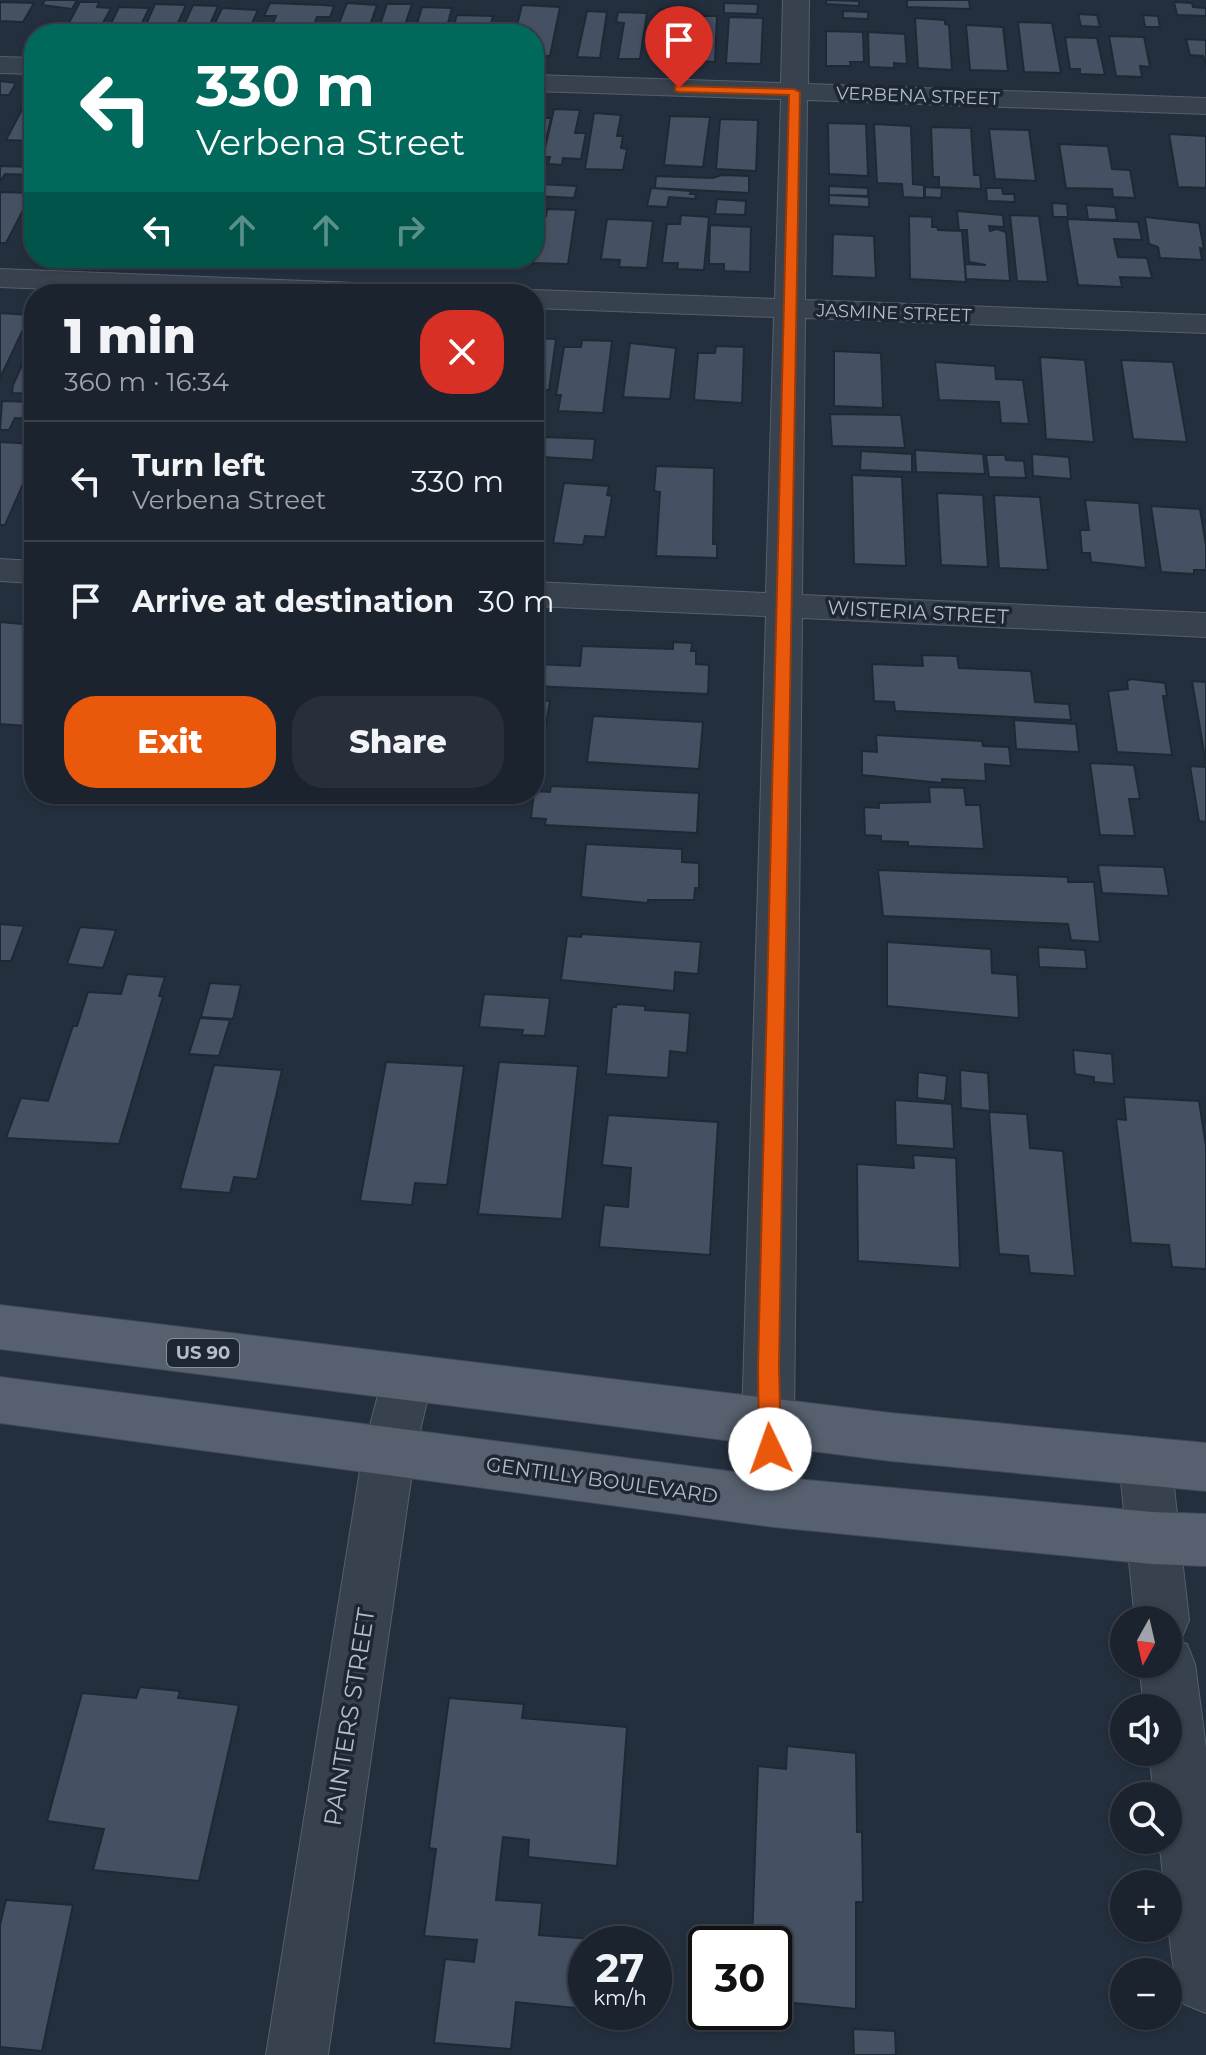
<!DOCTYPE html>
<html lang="en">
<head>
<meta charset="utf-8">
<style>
  body { margin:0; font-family:Montserrat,sans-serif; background:#282f3a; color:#f1f3f6; height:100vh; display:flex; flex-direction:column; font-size:30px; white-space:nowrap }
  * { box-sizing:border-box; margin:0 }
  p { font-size:26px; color:#a0a4aa }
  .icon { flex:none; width:44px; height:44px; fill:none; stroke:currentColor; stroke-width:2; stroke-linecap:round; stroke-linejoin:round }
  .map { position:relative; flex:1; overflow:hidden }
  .details { position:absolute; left:24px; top:284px; width:520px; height:520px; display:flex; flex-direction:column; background:#1b232e; border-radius:32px; box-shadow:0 2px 6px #0004,0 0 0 2px #39404a }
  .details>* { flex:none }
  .top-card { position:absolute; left:24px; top:24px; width:520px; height:244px; border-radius:32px; box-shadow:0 2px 6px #0004,0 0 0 2px #39404a; background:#00695c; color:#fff; overflow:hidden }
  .needle { width:52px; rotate:188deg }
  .fabs { position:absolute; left:1110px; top:1606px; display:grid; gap:16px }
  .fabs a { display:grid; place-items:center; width:72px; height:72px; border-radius:50%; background:#1b232e; box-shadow:0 2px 6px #0004,0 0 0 2px #39404a; font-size:40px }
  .speed { position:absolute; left:568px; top:1926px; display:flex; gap:16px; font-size:40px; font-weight:700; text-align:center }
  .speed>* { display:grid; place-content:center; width:104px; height:104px; border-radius:50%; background:#1b232e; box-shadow:0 2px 6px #0004,0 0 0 2px #39404a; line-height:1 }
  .speed small { font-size:20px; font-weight:400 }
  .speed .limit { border:4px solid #111; border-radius:12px; background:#fff; color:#111 }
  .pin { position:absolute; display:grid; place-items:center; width:68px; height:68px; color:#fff; margin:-82px -34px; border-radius:50% 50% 50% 0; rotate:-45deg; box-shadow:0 0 8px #0007 }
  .pin .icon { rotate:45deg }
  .me { position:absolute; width:88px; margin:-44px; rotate:357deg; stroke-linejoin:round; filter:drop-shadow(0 0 6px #0008) }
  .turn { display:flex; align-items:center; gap:28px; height:168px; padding:0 40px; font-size:36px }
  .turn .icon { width:104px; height:104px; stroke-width:2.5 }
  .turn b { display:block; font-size:56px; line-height:68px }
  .lanes { display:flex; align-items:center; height:76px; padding:0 40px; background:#0003; justify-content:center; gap:40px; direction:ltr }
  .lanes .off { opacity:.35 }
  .round { display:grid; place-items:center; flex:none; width:84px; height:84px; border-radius:32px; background:#282f3a }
  .overview { display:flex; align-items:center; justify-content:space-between; height:136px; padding:0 40px }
  h1 { font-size:48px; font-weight:800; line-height:60px }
  .primary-button { display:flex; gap:16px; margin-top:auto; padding:16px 40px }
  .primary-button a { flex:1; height:92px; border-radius:32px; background:#ea580c; color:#fff; font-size:32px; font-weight:800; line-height:92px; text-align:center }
  .primary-button a+a { background:#282f3a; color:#f1f3f6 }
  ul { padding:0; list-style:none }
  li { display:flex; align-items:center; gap:24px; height:120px; padding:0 40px; border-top:2px solid #39404a }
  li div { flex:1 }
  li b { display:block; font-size:30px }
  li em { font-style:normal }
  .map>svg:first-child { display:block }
</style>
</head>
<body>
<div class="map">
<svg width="1206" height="2055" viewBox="0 0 1206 2055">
  <rect width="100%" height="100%" fill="#242f3e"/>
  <path fill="#455162" stroke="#1f2835" stroke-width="2" d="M45,0H77L72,9L42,5Z
    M826,0L859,1V6L826,4Z
    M907,0H969L970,9L907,7Z
    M0,2L34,3L23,22L0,21Z
    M80,2H99L97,7L111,8L97,34H63Z
    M1174,2L1192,3L1193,7L1206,8V16L1177,15Z
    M270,3L323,5L334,6L330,17H317L310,34H268L276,16H264Z
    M347,3L377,5L367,34H335Z
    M724,3L758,4L757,14L724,13Z
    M155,4L186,5L173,34H142Z
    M387,4H412L402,34H377Z
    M193,5L218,6L206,34H180Z
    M522,5L560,7L550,56H534V34H515Z
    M119,7L149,8L137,34H106Z
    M422,7L452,8L445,34L415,31Z
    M222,8L258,10L247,34H210Z
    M660,9L683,10L677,61L654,60Z
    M587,11L607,12L600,58L577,57Z
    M843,11L868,12V19L843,18Z
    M618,12L647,13L640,59H618L624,23L616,22Z
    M1078,14L1097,15L1100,27L1081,26Z
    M457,15L493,16L488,34H451Z
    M1143,15L1158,16L1160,27H1145Z
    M698,16H717L715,62L692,61Z
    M729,17L763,18L761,64L726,63Z
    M915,18L945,20V24L949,25L952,70L918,68Z
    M1018,22L1052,23L1061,73L1024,72Z
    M966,25L1003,27L1008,71L970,70Z
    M826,31L863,32L864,62H850L851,66H826Z
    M868,32L905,34L907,64L894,63V68L869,67Z
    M1109,36L1144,37L1150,67L1140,66L1142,77L1116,76Z
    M1065,37L1097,38L1105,75L1080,74V69H1070Z
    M1186,39L1206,40V65L1203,56L1190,55Z
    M0,81L16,83L9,95H0Z
    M29,96H34V141L6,140Z
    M554,109L580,110L575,133H586L581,159L563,158L562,165L548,164L550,157H543Z
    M594,113L621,115L617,136H623L621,148L627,149L623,170L585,169Z
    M670,116L710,117L703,167L664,165Z
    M534,118H551L539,172H534Z
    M720,119L758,120L756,171L716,169Z
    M828,123L866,124L868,176L829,174Z
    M874,124L911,126L913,184L924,185V198L903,197L902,184L877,183Z
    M931,127L971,128L974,175H980L981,189L939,187V177H933Z
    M989,129L1029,130L1036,181L995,179Z
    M1169,134L1206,136V188L1178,187Z
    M1059,144L1108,146L1112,169L1130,170L1135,198L1113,197L1112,189L1066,188Z
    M0,166L34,167V175L5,174L0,182Z
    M722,175L749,176V193L655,188L656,176L713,178Z
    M539,184L577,186L574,198L535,196Z
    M829,186L868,188V196L829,195Z
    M925,187L942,188L941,198L925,197Z
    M651,188L691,191L690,194H696L695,199L669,197L667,207L647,206Z
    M986,188H1002L1003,194H1014L1015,202L987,201Z
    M0,192L32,193L6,243H0Z
    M829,195L869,197V207L829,205Z
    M717,199L746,201L745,215L715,214Z
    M1052,203L1067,204L1068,217H1053Z
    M1086,205L1115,207L1117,220L1088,219Z
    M547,209L576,210L568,264L532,263L540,216H546Z
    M957,211L1003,215L1004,227L989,226L990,231L997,229L1006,232L1010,281L966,279L965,264L986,265L969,262L967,230H959Z
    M681,215L709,217L704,270L677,269L678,263H662L667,224H680Z
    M1010,215L1039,216L1048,282L1017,281Z
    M909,216L932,217V227H937L938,230L962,231L966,282L910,279Z
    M1145,217L1199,223L1204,249L1200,248L1202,260L1160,258L1158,247L1149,244Z
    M607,219L653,221L647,268L619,267L620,260L601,259Z
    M1067,219L1138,222L1142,240L1114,239L1118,257L1147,258L1152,278L1120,277L1122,287L1078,285Z
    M710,225L751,227L750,272L724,271V264H709Z
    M833,234L874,236L876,278L832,276Z
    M0,313L30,315L0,378Z
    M534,338L556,339L549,390H534Z
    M34,339V394L12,393L13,385Z
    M582,340L612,341L603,413L558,411L561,395H556L564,347H581Z
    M630,343L676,348L670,399L623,397Z
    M716,346L744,347L742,403L694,400L698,353H715Z
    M834,351L881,353L883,408L834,406Z
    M1040,357L1085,360L1094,442L1046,439Z
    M1121,360L1173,362L1187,442L1133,439Z
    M935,362L995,366L996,379L1023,380L1029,424L1001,423L999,402L939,400Z
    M2,401L34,402V419L15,418L9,430H0Z
    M830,414L901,415L905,448L832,446Z
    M545,437L595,439L593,460L542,457Z
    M0,442L34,444V459L5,525H0Z
    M915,450L983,454L985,474L916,472Z
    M861,451L912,454V472L860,470Z
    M1032,454L1069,457L1071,479L1033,476Z
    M986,455H1005L1006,460L1024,461L1026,478L989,477Z
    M656,466L714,468L713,544H717V558L656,556L660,492L654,491Z
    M852,475L902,477L906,566L854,564Z
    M564,483L609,486L607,495L612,496L605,537L585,536L583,545L553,543Z
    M937,493L983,495L988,567L941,565Z
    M994,495L1040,497L1048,570L999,568Z
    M1085,500L1139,503L1146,568L1091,562L1090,553H1082L1080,530H1089Z
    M1151,506L1200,509L1206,545V570H1194V574L1161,572Z
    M0,622L34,625V712L28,726L0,724Z
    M673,642L692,643L691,651H696V664L709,665L708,694L534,686L536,664L580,666L582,646L673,649Z
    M922,655L957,656L959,668L1031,671L1035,702L1069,704L1071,720L895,711L894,702L874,701L872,664L923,666Z
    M1131,679L1165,683L1167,696H1163L1172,755L1117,752L1108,691L1128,689L1127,681Z
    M1192,681L1206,682V764Z
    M534,700L550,701L546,724L534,723Z
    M593,716L703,722L699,769L587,762Z
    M1014,720L1076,724L1079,752L1016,749Z
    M876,735L982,741L983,746L1009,747L1011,766L985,764L986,781L942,779V783L862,775V751L877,752Z
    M1090,763L1134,765L1140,799H1129L1135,836L1100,835Z
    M1190,766L1206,767V822L1199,821Z
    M551,786L699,793L697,833L545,825L546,819L531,818L534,791L550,792Z
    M929,787L964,788L966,805H980L984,849L908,846V842L881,841V836L865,835L864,807L879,808V803L930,802Z
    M586,844L682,849V862L699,863V888H695L694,900H648V903L581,897Z
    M1098,865L1164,867L1169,896L1102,893Z
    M878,870L1068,877V882H1094L1100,942L1071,940L1068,924L883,916Z
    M0,924L24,926L11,961H0Z
    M80,927L116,930L103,968L67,964Z
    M582,934L701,942L698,974L675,972L674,991L561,980L567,936L581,937Z
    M887,942L991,949L992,973L1017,975L1019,1018L887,1006Z
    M1038,947L1085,950L1087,969L1039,967Z
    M127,974L165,977L159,996L163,997L119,1144L6,1138L21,1098L48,1101L73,1026H77L88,992L121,994Z
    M210,983L241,985L233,1019L201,1017Z
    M484,994L550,998L545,1036L522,1035L523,1030L479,1027Z
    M617,1004L645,1006V1010L690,1013L687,1053L670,1051L668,1078L606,1074L612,1007H616Z
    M200,1018L230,1020L219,1056L189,1054Z
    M1073,1050L1112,1054L1114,1084L1094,1082V1077L1075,1074Z
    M386,1062L464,1066L447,1185L415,1183L412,1205L360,1201Z
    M499,1062L578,1066L562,1219L478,1214Z
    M214,1065L282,1070L257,1179L234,1177L230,1193L180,1189Z
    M960,1070L988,1073L990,1111L961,1108Z
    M918,1072L947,1076L945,1101L917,1098Z
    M1124,1097L1199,1101L1206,1146V1269L1172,1267L1169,1245L1131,1243L1116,1119L1126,1120Z
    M895,1100L952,1104L954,1149L896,1145Z
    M989,1112L1027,1114L1030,1148L1063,1151L1075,1276L1030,1273L1028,1256L999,1254Z
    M608,1115L718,1122L710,1255L599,1247L604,1205L628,1207L631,1168L602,1165Z
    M913,1155L956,1158L960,1268L858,1261L857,1164L914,1168Z
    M140,1687L180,1691L178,1698L239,1705L199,1881L93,1870L104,1829L47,1821L82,1693L136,1698Z
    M449,1698L524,1704L522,1718L627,1727L617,1866L528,1857L529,1840L503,1837L496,1900L542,1903L539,1935L593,1939V1944H586V2009L516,2002L511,2049L434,2043L445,1959L474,1962L477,1940L424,1936L436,1849L429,1848Z
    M787,1746L856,1753L857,1832H862L863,1902H856V2009L774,2001V1944H752L758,1766L786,1769Z
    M6,1900L73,1905L42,2051L0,2047V1925Z
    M853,2029L895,2031L896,2055H854Z"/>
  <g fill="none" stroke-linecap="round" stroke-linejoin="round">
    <defs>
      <path id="street" d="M783,0H809L808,84L1206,98V114L807,100L805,300L1206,315V333L805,318L802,595L1206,613V637L802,618L794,1422L800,1502L793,1520L774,1527L755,1520L748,1502L742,1422L766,616L534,606V582L766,593L774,317L534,308V294H522L534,290L775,299L781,99L534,91V75L781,83Z
        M0,57L34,58V74L0,73Z
        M0,269L409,285L420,288L424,294H177L0,287Z
        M0,559L34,561V583L0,581Z
        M407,1357L425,1364L432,1380L415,1452L328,2055H266L363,1452L382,1380L389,1364Z
        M1145,1437L1163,1444L1171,1461L1189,1620L1181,1639L1178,1641L1187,1644L1195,1664L1206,1748V2013L1184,2004C1169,1966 1168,1924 1168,1884H1164L1159,1840H1168V1796H1154L1149,1752H1168V1708H1144L1139,1664H1168V1620H1135L1119,1461L1127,1444Z"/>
      <path id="primary" d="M0,1305L891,1413L1206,1443V1491L891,1461L0,1349Z
        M0,1377L774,1477L1152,1512L1206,1514V1566L1152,1564L774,1527L0,1423Z"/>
    </defs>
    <use href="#street" stroke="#565f6c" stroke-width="2"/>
    <use href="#primary" stroke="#414a57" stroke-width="2"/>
    <use href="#street" fill="#38414e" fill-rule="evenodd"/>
    <use href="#primary" fill="#56606e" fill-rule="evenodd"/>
  </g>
  <path fill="#ea580c" stroke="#983908" stroke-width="2" d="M675,86L794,89L800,92L779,1366L781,1449L778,1456L770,1459L762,1456L759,1449L758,1366L789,95L679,92L675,91Z"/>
  <g text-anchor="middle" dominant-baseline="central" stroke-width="7" stroke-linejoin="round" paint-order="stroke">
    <g font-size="18" fill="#b4bcc9" stroke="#1d2633">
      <text transform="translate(918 96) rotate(2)">VERBENA STREET</text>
      <text transform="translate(894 313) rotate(2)">JASMINE STREET</text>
    </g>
    <rect fill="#1d2633" stroke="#878f9c" stroke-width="2" x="167" y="1339" width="72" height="28" rx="6"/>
    <g font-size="18" font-weight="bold" fill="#b4bcc9">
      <text x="203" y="1353">US 90</text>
    </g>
    <g font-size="20" fill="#b4bcc9" stroke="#1d2633">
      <text transform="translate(918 612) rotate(3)">WISTERIA STREET</text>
      <text transform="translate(602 1480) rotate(8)">GENTILLY BOULEVARD</text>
    </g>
    <g font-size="24" fill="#b4bcc9" stroke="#1d2633">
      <text transform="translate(349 1717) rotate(-81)">PAINTERS STREET</text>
    </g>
  </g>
</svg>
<div class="fabs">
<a><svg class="needle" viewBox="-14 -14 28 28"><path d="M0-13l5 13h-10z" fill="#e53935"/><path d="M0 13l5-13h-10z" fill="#a0a4aa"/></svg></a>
<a><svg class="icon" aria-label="sound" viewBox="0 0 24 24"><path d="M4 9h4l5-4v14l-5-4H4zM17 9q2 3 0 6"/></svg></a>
<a><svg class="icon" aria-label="search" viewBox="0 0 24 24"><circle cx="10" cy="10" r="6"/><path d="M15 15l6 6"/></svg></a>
<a>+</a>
<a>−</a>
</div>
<div class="speed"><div>27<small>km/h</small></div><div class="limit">30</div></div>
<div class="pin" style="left:679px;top:88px;background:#d93025"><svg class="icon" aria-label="arrive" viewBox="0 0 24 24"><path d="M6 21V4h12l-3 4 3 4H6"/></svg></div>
<svg class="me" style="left:770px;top:1449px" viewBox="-20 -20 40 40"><circle r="19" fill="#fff"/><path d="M0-13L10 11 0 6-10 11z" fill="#ea580c"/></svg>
<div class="top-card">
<div class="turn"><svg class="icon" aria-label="left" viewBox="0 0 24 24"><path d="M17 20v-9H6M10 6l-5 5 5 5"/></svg><div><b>330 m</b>Verbena Street</div></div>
<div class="lanes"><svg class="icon" aria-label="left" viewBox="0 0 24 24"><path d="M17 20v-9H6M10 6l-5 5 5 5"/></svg><svg class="icon off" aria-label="ahead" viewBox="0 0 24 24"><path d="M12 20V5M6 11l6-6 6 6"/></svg><svg class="icon off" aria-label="ahead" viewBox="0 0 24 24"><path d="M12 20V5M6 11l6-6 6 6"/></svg><svg class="icon off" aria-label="right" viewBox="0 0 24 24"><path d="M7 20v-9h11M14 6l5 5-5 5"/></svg></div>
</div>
<section class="details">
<div class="overview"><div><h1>1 min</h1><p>360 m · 16:34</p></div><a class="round" style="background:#d93025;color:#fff"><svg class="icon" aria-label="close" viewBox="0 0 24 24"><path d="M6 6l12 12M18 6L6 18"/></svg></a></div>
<ul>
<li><svg class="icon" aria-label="left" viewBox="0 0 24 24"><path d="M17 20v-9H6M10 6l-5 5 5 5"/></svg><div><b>Turn left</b><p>Verbena Street</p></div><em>330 m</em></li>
<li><svg class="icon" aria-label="arrive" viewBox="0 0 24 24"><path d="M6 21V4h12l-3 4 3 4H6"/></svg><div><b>Arrive at destination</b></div><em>30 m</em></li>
</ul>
<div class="primary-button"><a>Exit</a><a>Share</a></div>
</section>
</div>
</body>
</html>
